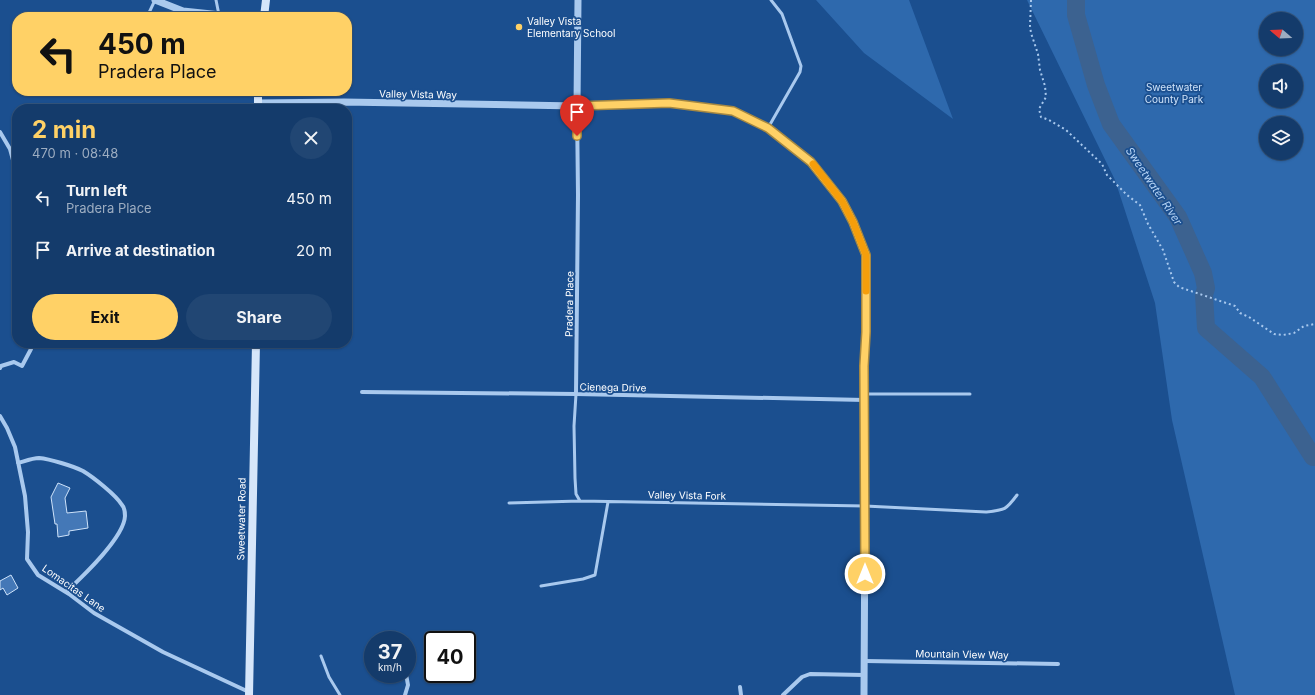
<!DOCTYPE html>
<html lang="en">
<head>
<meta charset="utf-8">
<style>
  body { margin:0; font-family:Inter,sans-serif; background:#214673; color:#f1f3f6; height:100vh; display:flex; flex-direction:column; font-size:15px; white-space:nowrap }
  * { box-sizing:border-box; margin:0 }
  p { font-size:13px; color:#9dadc1 }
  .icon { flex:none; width:22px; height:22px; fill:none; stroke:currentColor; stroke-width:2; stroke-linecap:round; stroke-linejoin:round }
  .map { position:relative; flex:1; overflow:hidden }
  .panel { position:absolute; left:12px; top:104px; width:340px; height:244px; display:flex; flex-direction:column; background:#143b6b; border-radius:16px; box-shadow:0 1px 3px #0004,0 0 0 1px #33557e }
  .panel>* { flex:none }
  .guide { position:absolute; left:12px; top:12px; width:340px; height:84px; border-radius:16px; box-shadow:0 1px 3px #0004,0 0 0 1px #33557e; background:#ffd166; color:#111; overflow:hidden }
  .needle { width:26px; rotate:289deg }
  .tools { position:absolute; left:1259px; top:12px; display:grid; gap:8px }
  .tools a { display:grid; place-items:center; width:44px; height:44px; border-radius:50%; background:#143b6b; box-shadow:0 1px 3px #0004,0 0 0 1px #33557e; font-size:20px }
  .speed { position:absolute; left:364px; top:631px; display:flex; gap:8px; font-size:20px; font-weight:700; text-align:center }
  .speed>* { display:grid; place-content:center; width:52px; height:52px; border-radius:50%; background:#143b6b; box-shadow:0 1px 3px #0004,0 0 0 1px #33557e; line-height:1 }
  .speed small { font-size:10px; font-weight:400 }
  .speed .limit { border:2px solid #111; border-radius:6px; background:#fff; color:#111 }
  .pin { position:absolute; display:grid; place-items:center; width:34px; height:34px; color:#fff; margin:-41px -17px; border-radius:50% 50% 50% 0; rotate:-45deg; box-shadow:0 0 4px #0007 }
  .pin .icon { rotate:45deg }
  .me { position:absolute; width:44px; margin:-22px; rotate:0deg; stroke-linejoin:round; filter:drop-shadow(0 0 3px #0008) }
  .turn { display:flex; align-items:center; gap:14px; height:84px; padding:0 20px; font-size:18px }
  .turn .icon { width:52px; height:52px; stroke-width:2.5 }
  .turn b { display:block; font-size:28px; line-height:34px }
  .round { display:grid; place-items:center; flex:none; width:42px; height:42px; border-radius:21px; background:#214673 }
  .summary { display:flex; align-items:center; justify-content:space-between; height:68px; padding:0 20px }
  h1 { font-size:24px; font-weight:700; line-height:30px; color:#ffd166 }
  .action { display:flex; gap:8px; margin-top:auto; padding:8px 20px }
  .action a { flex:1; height:46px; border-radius:24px; background:#ffd166; color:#111; font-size:16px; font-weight:700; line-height:46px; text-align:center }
  .action a+a { background:#214673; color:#f1f3f6 }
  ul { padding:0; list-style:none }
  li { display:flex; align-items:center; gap:12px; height:52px; padding:0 20px }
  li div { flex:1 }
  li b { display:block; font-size:15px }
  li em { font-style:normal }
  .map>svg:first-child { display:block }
</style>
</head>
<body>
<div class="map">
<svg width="1315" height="695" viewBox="0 0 1315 695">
  <rect width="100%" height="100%" fill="#1b4f8f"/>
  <path fill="#2e69ad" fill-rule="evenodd" d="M816,0H909L953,119L864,53Z
    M1027,0H1315V695H1235L1172,420L1155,303L1115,180ZM1266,19H1296V49H1266ZM1266,71H1296V101H1266ZM1266,123H1296V153H1266Z"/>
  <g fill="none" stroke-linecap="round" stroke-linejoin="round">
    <path stroke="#3c6290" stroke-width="18" d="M1076,0V15L1096,85L1111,124L1178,217L1203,273L1206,288L1204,295L1206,328L1262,377L1313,457H1315"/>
  </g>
  <path fill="#4478b7" stroke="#cfe3fa" d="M58,483L70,488L65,498L67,513L86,511L88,528L69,531V535L58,537L57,524H55L51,497Z
    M11,575L18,588L7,595L3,588L0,590V581Z"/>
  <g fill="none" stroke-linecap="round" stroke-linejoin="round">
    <path stroke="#a9c9ee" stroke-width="2" stroke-dasharray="2 3" stroke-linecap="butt" d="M1031,0L1030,26L1031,33L1038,54L1040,70L1045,86L1046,97L1039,109L1041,117L1049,120L1066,130L1102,164L1107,175L1127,195L1140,205L1148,224L1163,250L1174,282L1179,287L1235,306L1240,313L1249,317L1274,334L1283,335L1294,333L1304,326L1315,324"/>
    <path stroke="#a9c9ee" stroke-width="3" d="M216,0L219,15
      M147,17L155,0
      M768,128L800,72L801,66L782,14L771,0
      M576,394L574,426L575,478L576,494L580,501
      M865,394H970
      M509,503L580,501L865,506L986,512C1005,510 1006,510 1017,495
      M541,586L583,579L595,575L608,502
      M321,656L329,677L340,695"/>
    <path stroke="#a9c9ee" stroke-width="4" d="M0,132L10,149L17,175
      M0,368L1,366L14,362L22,366L31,349L32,343
      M362,392L576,394L865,400
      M576,394L578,195L577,106
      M0,416L7,428L15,447L25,496L28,532L27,559L38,575L69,594L94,613L163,652L249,692
      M18,463C25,461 33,458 39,458C50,459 73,466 83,471C93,477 116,495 122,505C124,507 125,513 125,516C124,538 82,577 66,592
      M865,661L1058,664
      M740,687L741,695
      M405,695L408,685L406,674
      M783,695L802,677L810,674L864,675"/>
    <path stroke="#a9c9ee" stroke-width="7" d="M155,0L183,11L240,17
      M258,103L344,102L577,106L669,103L733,111L768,128L811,162L843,201L853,222L866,255V331L864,366L865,506L864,695
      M577,106L578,0"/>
    <path stroke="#d6e6fa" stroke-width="8" d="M264,17L266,0
      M258,109V91
      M249,695L256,343"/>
  </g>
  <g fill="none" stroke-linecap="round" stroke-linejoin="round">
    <defs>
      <path id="route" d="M577,136V106L669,103L733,111L768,128L811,162L842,201L853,222L866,255V332L864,366L865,574"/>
    </defs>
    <use href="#route" stroke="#a68842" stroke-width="10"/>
    <use href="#route" stroke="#ffd166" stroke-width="7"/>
    <path stroke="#f59e0b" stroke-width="7" d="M813,164L842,201L853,222L866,255V291"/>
  </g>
  <circle fill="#ffd166" stroke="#1b4f8f" stroke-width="1.5" cx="519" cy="27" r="4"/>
  <g text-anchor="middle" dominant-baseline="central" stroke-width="3.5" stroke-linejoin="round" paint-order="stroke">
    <g font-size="10" fill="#fff" stroke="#1b4f8f" text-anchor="start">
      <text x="527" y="21">Valley Vista<tspan x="527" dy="12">Elementary School</tspan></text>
    </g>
    <g font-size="10" fill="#cfe3fa" stroke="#1b4f8f">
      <text x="1174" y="87">Sweetwater<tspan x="1174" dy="12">County Park</tspan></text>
    </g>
    <g font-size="10" fill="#fff" stroke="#1b4f8f">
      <text transform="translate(418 94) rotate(1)">Valley Vista Way</text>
      <text transform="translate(569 304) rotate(-89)">Pradera Place</text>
      <text transform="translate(613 387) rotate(1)">Cienega Drive</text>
      <text transform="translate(687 495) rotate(1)">Valley Vista Fork</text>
      <text transform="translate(241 519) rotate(-89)">Sweetwater Road</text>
      <text transform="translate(74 588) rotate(35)">Lomacitas Lane</text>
      <text transform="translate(962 654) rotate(1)">Mountain View Way</text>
    </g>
    <g font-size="11" font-style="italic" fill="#b5d3f5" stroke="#1b4f8f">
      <text transform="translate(1154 186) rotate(56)">Sweetwater River</text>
    </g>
  </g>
</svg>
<div class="tools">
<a><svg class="needle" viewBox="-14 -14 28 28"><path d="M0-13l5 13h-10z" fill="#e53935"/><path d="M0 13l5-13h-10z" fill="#9dadc1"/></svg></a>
<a><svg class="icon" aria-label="sound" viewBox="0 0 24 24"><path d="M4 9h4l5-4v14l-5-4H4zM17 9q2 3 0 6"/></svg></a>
<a><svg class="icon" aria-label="layers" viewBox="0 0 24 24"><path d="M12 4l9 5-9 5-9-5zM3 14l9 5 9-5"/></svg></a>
</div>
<div class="speed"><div>37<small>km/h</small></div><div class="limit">40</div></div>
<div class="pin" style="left:577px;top:136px;background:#d93025"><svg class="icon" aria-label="arrive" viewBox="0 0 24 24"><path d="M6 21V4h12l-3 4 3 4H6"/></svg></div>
<svg class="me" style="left:865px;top:574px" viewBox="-20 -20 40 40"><circle r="17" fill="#ffd166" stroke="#fff" stroke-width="3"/><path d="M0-11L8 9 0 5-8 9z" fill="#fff"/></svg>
<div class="guide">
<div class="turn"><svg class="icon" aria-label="left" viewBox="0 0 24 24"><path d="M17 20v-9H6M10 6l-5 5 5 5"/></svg><div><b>450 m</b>Pradera Place</div></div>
</div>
<section class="panel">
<div class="summary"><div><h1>2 min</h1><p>470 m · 08:48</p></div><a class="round"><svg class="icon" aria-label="close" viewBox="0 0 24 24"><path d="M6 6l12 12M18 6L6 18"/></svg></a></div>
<ul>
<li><svg class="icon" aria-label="left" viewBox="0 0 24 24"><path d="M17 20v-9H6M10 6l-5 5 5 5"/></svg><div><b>Turn left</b><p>Pradera Place</p></div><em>450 m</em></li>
<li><svg class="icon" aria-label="arrive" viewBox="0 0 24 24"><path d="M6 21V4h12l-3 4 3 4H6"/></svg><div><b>Arrive at destination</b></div><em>20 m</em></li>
</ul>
<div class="action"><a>Exit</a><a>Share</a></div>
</section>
</div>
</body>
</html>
